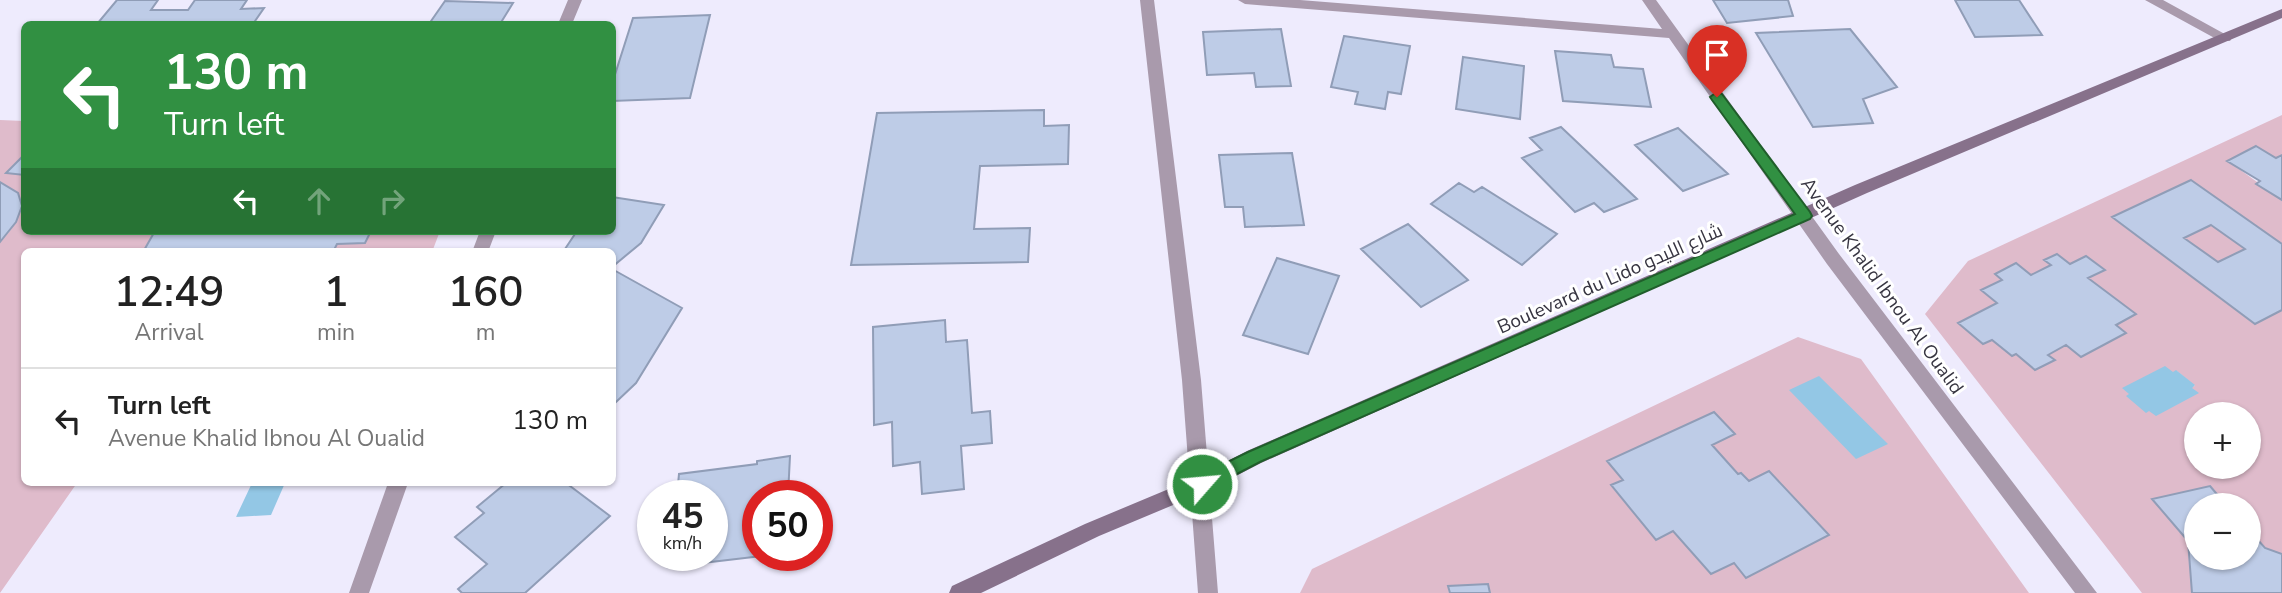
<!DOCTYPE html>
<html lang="en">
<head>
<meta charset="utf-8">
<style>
  body { margin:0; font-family:"Nunito Sans",Cairo,sans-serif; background:#f6f6f6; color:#222; height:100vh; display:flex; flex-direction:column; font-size:26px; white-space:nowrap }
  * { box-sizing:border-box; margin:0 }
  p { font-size:23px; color:#767676 }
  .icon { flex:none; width:38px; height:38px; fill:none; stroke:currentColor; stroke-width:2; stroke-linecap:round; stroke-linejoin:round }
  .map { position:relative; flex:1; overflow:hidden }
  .panel { position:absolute; left:21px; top:248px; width:595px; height:238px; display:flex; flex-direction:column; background:#fff; border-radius:10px; box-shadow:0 2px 5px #0004 }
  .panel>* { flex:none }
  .top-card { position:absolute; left:21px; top:21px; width:595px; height:214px; border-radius:10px; box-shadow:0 2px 5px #0004; background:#319042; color:#fff; overflow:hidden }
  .controls { position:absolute; left:2184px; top:402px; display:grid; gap:14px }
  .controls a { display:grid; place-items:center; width:77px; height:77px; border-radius:50%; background:#fff; box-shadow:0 2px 5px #0004; font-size:35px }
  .speed { position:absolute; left:637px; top:480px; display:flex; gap:14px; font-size:35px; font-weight:700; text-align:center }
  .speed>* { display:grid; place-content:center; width:91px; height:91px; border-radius:50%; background:#fff; box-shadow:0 2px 5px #0004; line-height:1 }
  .speed small { font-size:18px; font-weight:400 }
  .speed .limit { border:10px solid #d22; background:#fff; color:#111 }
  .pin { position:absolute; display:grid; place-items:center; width:60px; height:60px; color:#fff; margin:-72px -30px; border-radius:50% 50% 50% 0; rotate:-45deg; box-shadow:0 0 7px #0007 }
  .pin .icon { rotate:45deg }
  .me { position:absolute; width:77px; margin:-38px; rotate:63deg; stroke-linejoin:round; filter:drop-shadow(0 0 5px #0008) }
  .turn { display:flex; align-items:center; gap:24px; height:147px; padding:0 28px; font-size:32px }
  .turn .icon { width:91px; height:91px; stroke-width:2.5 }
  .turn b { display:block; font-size:49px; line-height:60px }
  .lanes { display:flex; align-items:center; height:66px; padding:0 28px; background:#0003; justify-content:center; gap:35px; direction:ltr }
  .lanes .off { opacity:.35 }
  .eta { display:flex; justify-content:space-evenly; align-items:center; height:119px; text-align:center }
  .eta b { font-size:42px; font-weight:600; line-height:49px }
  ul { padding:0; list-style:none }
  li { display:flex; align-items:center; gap:21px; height:105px; padding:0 28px; border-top:2px solid #e0e0e0 }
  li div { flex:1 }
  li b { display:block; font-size:26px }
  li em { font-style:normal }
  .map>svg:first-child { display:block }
</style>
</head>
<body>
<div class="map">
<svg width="2282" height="593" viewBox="0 0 2282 593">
  <rect width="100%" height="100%" fill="#eeebfd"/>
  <path fill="#dfbbcb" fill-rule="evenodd" d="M2282,115V155L2276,158L2256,146L2228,161L2282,200V244L2191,180L2112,217L2254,324L2282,310V554L2265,548L2249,530V506H2227L2210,486L2153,499L2188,541L2192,593H2142L1925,314L1968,261ZM2057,254L2070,264L2086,256L2104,269L2088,278L2135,314L2116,325L2125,333L2081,357L2066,345L2048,355L2054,359L2016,354L2012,356L1992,340L1983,344L1958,323L1997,303L1982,290L2002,280L1996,274L2031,275L2051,265L2045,260ZM2177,371L2195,386L2127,396L2130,395ZM2196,415H2249V467H2196Z
    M0,120L24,121V155L7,173L24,175V231H155L143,252H24V483H77L0,593V242C15,227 24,213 18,193L0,182Z
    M2211,225L2245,249L2218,262L2184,238Z
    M371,231H440L432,252H333L337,244L365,243Z
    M1798,337L1861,359L2029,593H1490L1488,584L1448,586L1449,593H1300L1312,569ZM1714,412L1735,434L1712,445L1738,474L1742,473L1749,481L1769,471L1828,535L1734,563L1711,574L1673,531L1655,539L1611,486L1623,480L1608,461Z"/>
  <path fill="#93c7e5" d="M2165,366L2173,372L2176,370L2195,385L2192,388L2199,393L2156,416L2149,411L2146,413L2126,396L2129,394L2122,388Z
    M1819,376L1888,444L1856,459L1789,390Z
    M252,483H285L271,515L236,517Z"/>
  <path fill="#becce7" stroke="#909db7" stroke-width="2" fill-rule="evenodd" d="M117,0H158L151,10H188L195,0H247L241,9L264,8L253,24H97Z
    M1713,0H1788L1793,16L1727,23Z
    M1955,0H2019L2042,35L1975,37Z
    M445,1L513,3L500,24H429Z
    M710,15L690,98L612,101V84L633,18Z
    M1281,29L1291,86L1256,87L1254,73L1207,75L1203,32Z
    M1850,29L1897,87L1863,99L1873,123L1813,127L1756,33Z
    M1344,36L1410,46L1401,94L1388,92L1385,109L1355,104L1358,92L1331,87Z
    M1555,51L1611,55L1614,67L1643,69L1651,107L1563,101Z
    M1463,57L1524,66L1520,119L1456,109Z
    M1044,110V126L1069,125L1068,164L980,166L974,229L1030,228L1028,262L851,265L877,113Z
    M1561,127L1637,199L1604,212L1594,203L1575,212L1522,158L1542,150L1530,138Z
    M1678,128L1728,174L1683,191L1635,145Z
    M2256,146L2276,158L2282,155V200L2256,184L2260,181L2227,161Z
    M1292,153L1304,225L1245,227L1243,207H1225L1219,155Z
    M24,155V175L6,173Z
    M2191,180L2282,244V310L2255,324L2112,217ZM2211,225L2245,249L2218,262L2184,238Z
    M0,182L18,193L22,206L16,222L0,242Z
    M1459,183L1474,192L1482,187L1557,234L1522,265L1431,204Z
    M612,197L664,205L641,243L612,267V252H563L577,231H612Z
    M1408,224L1468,280L1421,307L1361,249Z
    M155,231H371L365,243L337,244L333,252H143Z
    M2057,254L2070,264L2086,256L2105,270L2088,278L2136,314L2116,325L2126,333L2081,357L2066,345L2048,355L2055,360L2035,370L2016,354L2012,356L1992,340L1983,344L1958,323L1997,303L1981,290L2002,280L1995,274L2016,263L2031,275L2051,265L2044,260Z
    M1277,258L1339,276L1308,354L1243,335Z
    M612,269L682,308L636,383L615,403L612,401Z
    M945,320L946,342L967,340L972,413L990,411L992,443L961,446L964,489L922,494L920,462L893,466L892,422L874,425L873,327Z
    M1714,412L1735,434L1712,445L1738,474L1741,473L1749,481L1769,471L1829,535L1746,578L1734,563L1711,574L1673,531L1656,540L1611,485L1623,480L1607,461Z
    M790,456L788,495H758V555H771L668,567L670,555H712V495H677L679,474L757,464V461Z
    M506,483H566L610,516L525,593H462L458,589L487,564L455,537L484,513L477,507Z
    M2210,486L2227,506H2196V558H2249V530L2265,548L2282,554V593H2192L2188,541L2152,499Z
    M1488,584L1490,593H1450L1448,586Z"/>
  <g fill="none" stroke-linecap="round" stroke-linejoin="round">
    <path fill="#a99aac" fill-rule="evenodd" d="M568,0H582L572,24H558Z
      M1140,0H1154L1201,380L1218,593H1198L1182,380Z
      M1238,0H1300L1662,29L1642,0H1656L1839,254L2097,593H2075L1827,264L1669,38L1245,4Z
      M2145,0H2163L2232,38L2230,41H2220Z
      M480,231H496L488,252H472Z
      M388,483H408L369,593H349Z"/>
    <path fill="#87718b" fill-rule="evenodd" d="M2282,9V18L1867,193L1261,463L1209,490L1099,536L981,593H949L952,586L1085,524L1195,478L1247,451L1855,185Z"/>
  </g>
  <path fill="#319042" stroke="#205e2b" stroke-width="2" d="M1717,92L1722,94L1810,212L1812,216L1810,219L1260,462L1208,489L1202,492L1195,489L1193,484L1195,478L1248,452L1795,214L1712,100L1710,97Z"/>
  <g text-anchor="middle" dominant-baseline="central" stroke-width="6" stroke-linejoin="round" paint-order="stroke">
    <g font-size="19" fill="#373541" stroke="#fff">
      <text transform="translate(1610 279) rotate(-24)">Boulevard du Lido شارع الليدو</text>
      <text transform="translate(1882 286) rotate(54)">Avenue Khalid Ibnou Al Oualid</text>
    </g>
  </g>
</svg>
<div class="controls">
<a>+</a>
<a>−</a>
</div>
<div class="speed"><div>45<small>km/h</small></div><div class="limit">50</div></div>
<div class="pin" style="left:1717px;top:97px;background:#d93025"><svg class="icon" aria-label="arrive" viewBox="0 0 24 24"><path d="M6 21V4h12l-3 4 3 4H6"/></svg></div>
<svg class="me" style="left:1202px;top:484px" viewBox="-20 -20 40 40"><circle r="17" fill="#319042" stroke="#fff" stroke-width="3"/><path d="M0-11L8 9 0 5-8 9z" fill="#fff"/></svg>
<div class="top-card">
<div class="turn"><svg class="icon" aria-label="left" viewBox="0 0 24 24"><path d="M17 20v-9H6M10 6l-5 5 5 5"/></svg><div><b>130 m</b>Turn left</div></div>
<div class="lanes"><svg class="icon" aria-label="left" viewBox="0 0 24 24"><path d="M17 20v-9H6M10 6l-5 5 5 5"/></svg><svg class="icon off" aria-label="ahead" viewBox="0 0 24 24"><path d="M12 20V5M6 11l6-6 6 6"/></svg><svg class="icon off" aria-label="right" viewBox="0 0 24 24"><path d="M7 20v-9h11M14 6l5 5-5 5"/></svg></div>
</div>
<section class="panel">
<div class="eta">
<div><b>12:49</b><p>Arrival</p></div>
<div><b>1</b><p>min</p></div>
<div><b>160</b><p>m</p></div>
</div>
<ul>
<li><svg class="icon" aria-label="left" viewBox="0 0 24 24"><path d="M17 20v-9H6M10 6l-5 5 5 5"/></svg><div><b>Turn left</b><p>Avenue Khalid Ibnou Al Oualid</p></div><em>130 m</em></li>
</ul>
</section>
</div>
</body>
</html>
